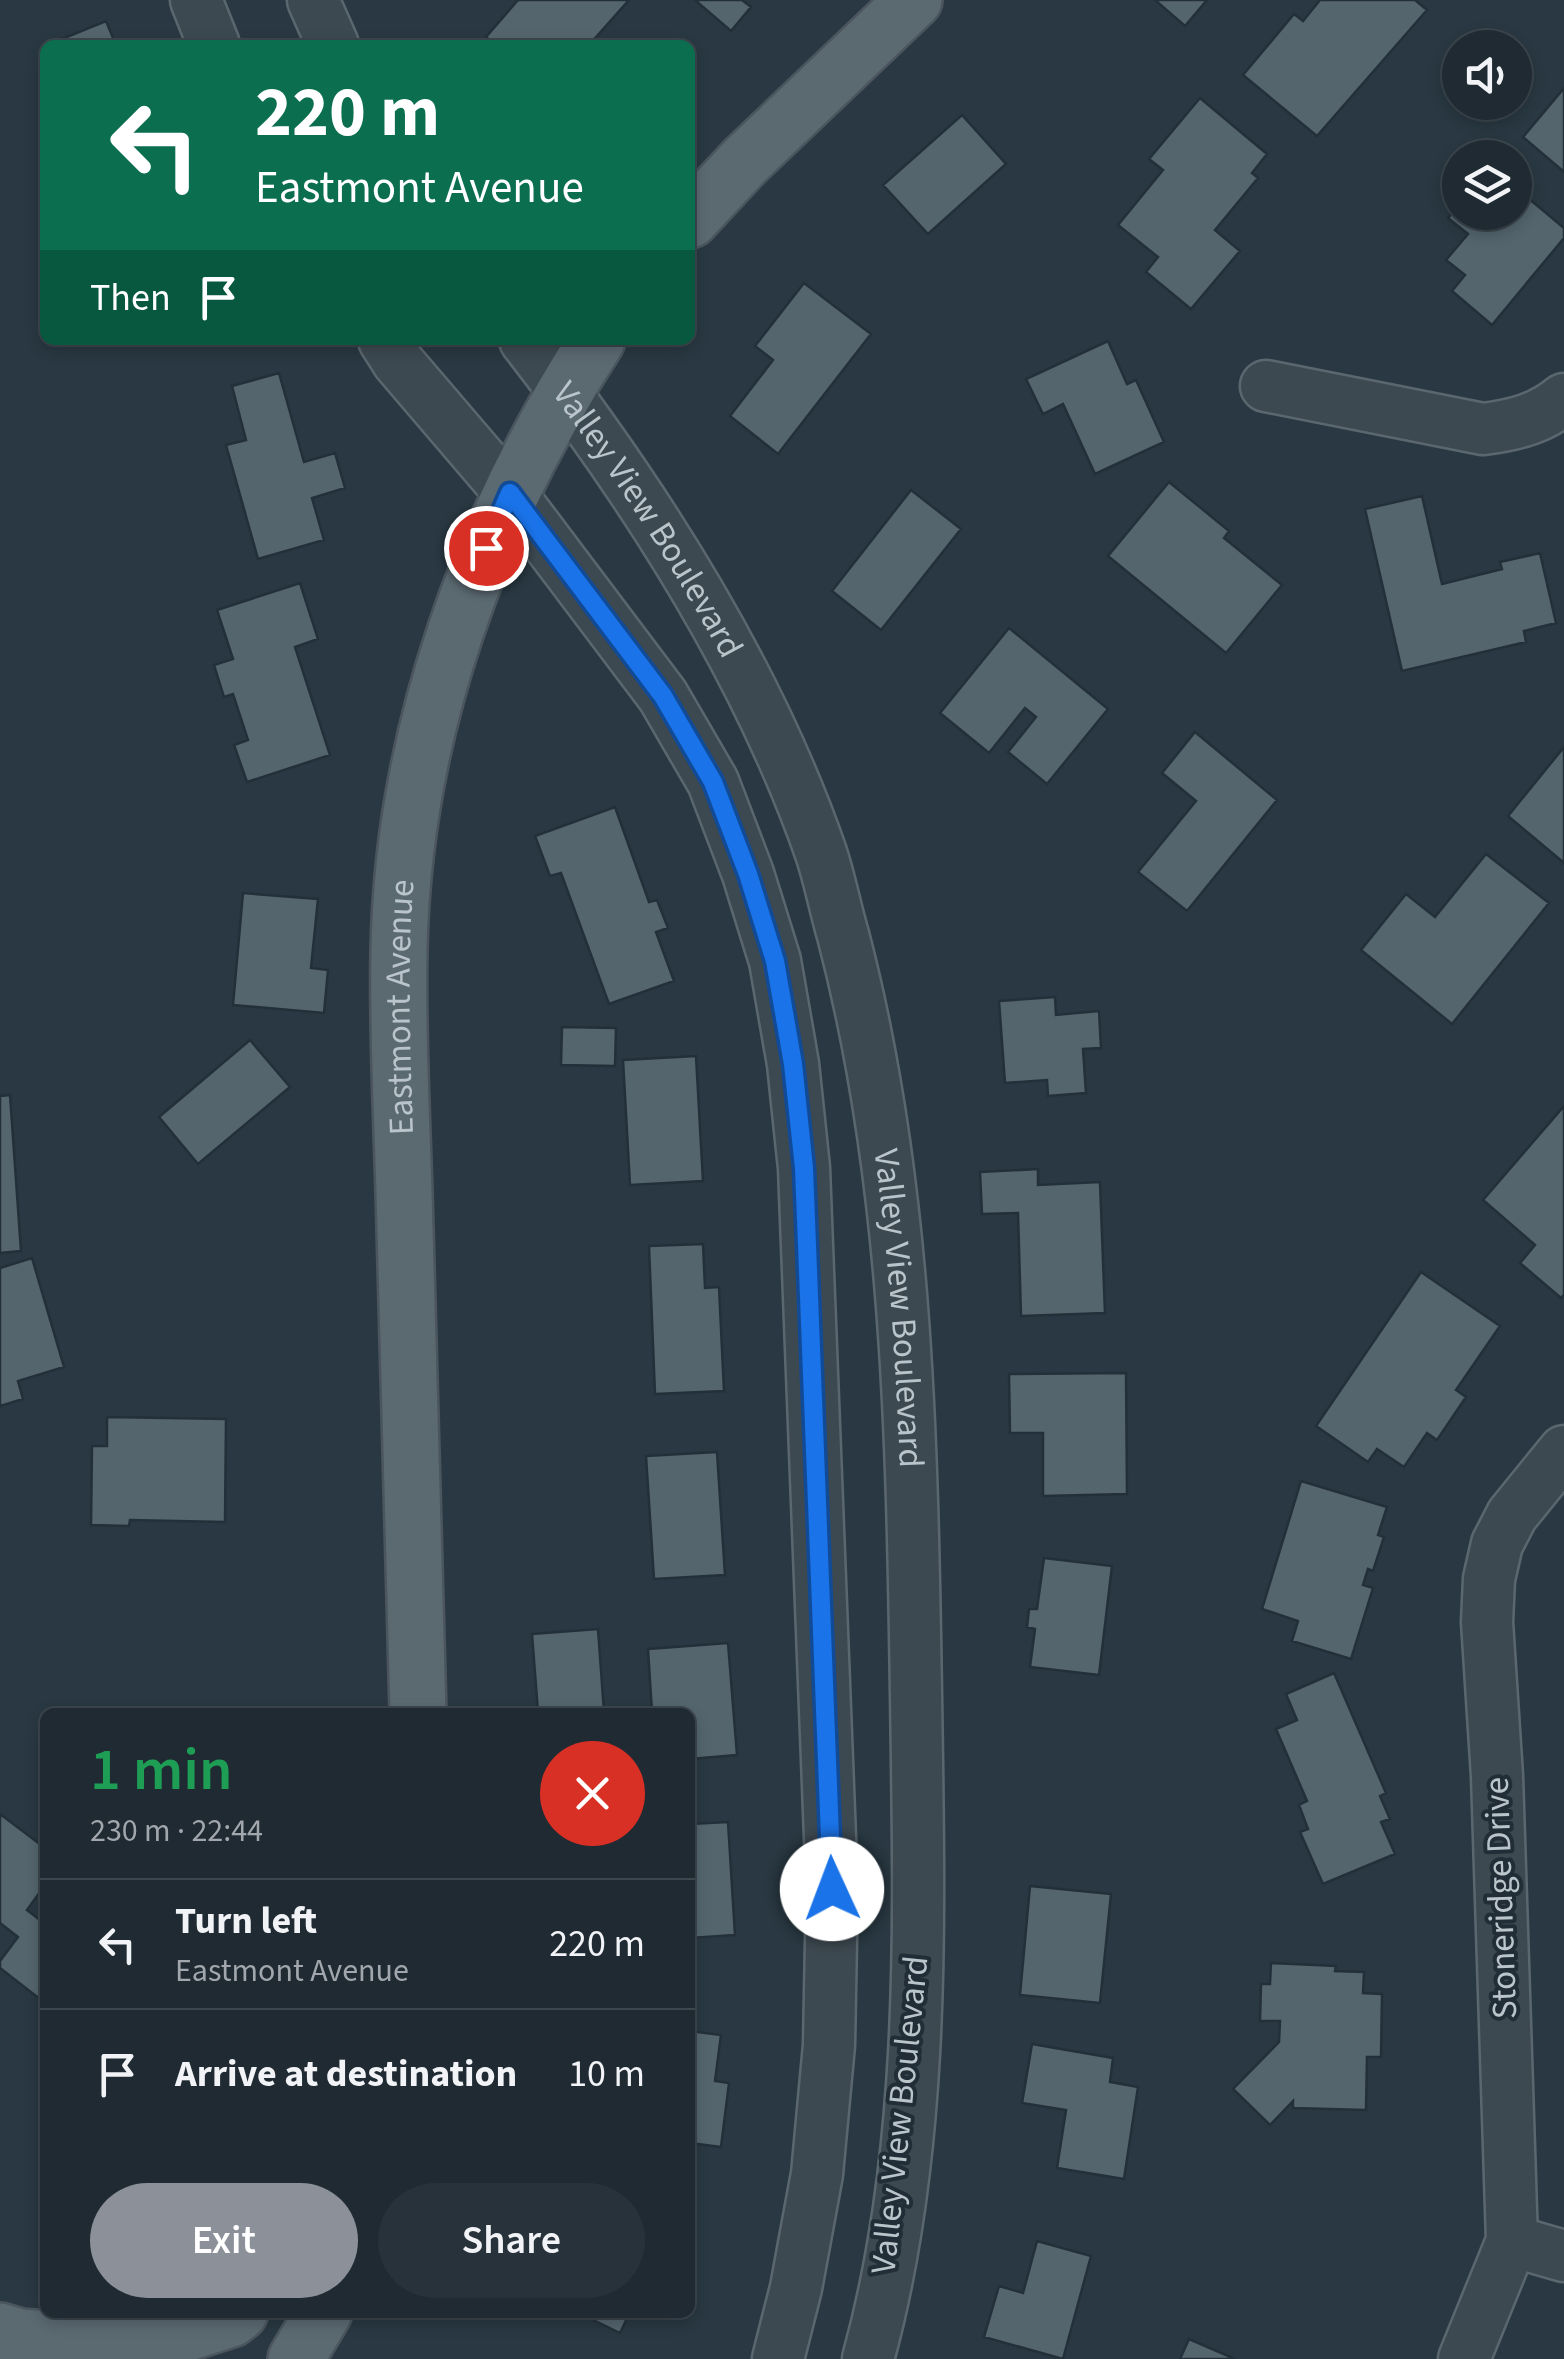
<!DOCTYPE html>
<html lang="en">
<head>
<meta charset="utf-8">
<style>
  body { margin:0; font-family:"Source Sans 3",sans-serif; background:#27323a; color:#f1f3f6; height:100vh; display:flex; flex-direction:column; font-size:38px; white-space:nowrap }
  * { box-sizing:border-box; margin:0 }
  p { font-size:32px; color:#a1a7ac }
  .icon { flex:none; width:55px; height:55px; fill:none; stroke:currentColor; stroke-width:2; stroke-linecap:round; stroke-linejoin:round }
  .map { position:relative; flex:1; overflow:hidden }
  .sheet { position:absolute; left:40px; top:1708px; width:655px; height:610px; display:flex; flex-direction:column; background:#1f2a32; border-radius:15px; box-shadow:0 5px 15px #0003,0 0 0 2px #3c464d }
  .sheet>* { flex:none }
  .hud { position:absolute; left:40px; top:40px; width:655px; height:305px; border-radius:15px; box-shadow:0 5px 15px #0003,0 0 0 2px #3c464d; background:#0b6e4f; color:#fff; overflow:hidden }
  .buttons { position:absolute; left:1442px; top:30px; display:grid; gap:20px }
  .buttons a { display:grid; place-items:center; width:90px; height:90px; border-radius:50%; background:#1f2a32; box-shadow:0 5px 15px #0003,0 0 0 2px #3c464d; font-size:50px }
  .pin { position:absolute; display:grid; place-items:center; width:85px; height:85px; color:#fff; margin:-42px; border:5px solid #fff; border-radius:50%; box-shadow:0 2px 10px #0007 }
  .me { position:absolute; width:110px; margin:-55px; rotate:358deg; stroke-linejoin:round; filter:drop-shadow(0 0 8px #0008) }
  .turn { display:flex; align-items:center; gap:35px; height:210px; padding:0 50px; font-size:45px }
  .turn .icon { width:130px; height:130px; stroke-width:2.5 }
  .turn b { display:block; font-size:70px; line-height:85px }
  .then { display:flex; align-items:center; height:95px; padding:0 50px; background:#0003; gap:20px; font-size:38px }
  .round { display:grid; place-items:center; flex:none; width:105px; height:105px; border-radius:52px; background:#27323a }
  .headline { display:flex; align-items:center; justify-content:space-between; height:170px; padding:0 50px }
  h1 { font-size:60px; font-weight:600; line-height:75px; color:#1e9e55 }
  .button { display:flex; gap:20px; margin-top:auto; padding:20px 50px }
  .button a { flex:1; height:115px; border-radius:60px; background:#8c9099; color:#fff; font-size:40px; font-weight:600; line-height:115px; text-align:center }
  .button a+a { background:#27323a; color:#f1f3f6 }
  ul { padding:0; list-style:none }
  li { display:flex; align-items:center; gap:30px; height:130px; padding:0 50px; border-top:2px solid #3c464d }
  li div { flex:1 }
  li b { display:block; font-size:38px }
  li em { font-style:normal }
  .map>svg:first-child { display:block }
</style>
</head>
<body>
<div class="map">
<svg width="1564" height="2359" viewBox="0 0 1564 2359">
  <rect width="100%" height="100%" fill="#293842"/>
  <path fill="#54656e" stroke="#243039" stroke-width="2.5" d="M518,0H629L589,45H495L486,37Z
    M695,0H742L751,7L731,31Z
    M1155,0H1207L1185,26Z
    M1320,0H1415L1427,10L1317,136L1243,75L1294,14L1303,21Z
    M106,21L116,45H47Z
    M1564,88V172L1523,137Z
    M1200,98L1267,154L1252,173L1258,178L1215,230L1240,251L1191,309L1146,272L1158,257L1118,225L1163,170L1149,159Z
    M962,115L1006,164L928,234L883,185Z
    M1515,187L1564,228V238L1492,325L1452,291L1465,275L1446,260L1468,234L1448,218L1460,205V212H1515Z
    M804,283L871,334L778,454L730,416L773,360L755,346Z
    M1108,341L1127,384L1136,380L1164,442L1095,474L1063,404L1043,414L1026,379Z
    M279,373L304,462L335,453L345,488L312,498L324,540L258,559L226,445L246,440L232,386Z
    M1169,482L1229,531L1224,538L1282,585L1226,653L1108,556Z
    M911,490L961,529L881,630L832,591Z
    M1422,496L1442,584L1502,569L1500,562L1540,553L1556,623L1524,631L1526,642L1402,671L1365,509Z
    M300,583L318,639L295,647L330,755L247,782L234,745L248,740L233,694L224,697L214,665L233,659L217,610Z
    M1009,628L1108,709L1047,784L1008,752L1036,717L1025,708L989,753L940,713Z
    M1195,732L1277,800L1187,911L1138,872L1196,801L1162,773Z
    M1564,747V863L1508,816Z
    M615,807L649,902L657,900L668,928L656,932L674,981L609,1004L561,873L550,876L535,836Z
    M1486,854L1549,903L1452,1024L1361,950L1406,894L1435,917Z
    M243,893L318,899L311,968L328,970L324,1013L233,1005Z
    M1055,997L1056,1015L1099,1011L1101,1048L1083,1049L1086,1093L1048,1096L1047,1080L1005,1083L999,1001Z
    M562,1027L616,1028L615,1066L561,1065Z
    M250,1040L290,1087L198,1164L159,1117Z
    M696,1056L703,1181L630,1185L623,1060Z
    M10,1095L21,1251L0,1253V1096Z
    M1564,1106V1295L1561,1298L1520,1263L1535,1245L1483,1200Z
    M1038,1169V1185L1100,1182L1105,1313L1021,1316L1018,1213L982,1214L980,1172Z
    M703,1244L705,1288L719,1287L724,1391L655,1394L649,1246Z
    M32,1258L64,1367L18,1381L23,1399L0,1406V1268Z
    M1421,1272L1500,1326L1456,1390L1466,1397L1437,1440L1427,1433L1404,1467L1377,1449L1368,1462L1316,1426Z
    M1126,1373L1127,1494L1043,1496V1433H1010L1009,1374Z
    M107,1417L226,1419L225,1522L130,1520L129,1526L91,1525L92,1446H107Z
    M717,1452L725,1575L654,1579L646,1456Z
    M1301,1481L1387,1507L1378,1535L1384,1537L1373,1571L1368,1569L1363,1585L1373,1588L1351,1659L1292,1641L1298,1621L1262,1609Z
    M1044,1558L1112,1566L1099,1675L1030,1667L1035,1629L1027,1627L1029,1609H1037Z
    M598,1629L604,1712H538L532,1634Z
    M728,1643L737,1755L690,1759V1712H652L648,1649Z
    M1334,1673L1386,1793L1380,1796L1390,1819L1381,1822L1395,1854L1323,1884L1300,1832L1308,1829L1299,1805L1307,1801L1276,1729L1297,1720L1286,1694Z
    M0,1814L45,1848V1885L27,1910L45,1924V2003L0,1968V1961L18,1937L0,1923Z
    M728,1822L735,1935L690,1938V1824Z
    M1030,1886L1111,1894L1100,2003L1020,1995Z
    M1271,1963L1336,1966L1335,1971L1364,1972L1363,1993L1382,1994L1381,2057H1367L1366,2110L1293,2108V2101L1270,2125L1233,2089L1279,2042L1280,2021H1260L1261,1984H1270Z
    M690,2031L721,2035L715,2081L729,2083L721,2147L690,2143Z
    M1032,2044L1113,2058L1110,2082L1138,2087L1124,2179L1057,2168L1066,2110L1022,2103Z
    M1037,2241L1091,2256L1063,2359L984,2337L999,2286L1023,2293Z
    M577,2312H630L620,2333Z
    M1189,2339L1235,2359H1180Z"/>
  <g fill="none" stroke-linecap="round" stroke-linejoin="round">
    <defs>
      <g id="minor">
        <path d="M196,0L214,45"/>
        <path d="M313,0L333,45"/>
        <path d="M384,340L398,362L510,493L663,696L713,782L748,874L775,961L793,1064L804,1168L832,1889L829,2045L817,2174L796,2288L778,2359"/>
        <path id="s1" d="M525,340C644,493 757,669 821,853C830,880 835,908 843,935C908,1182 912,1440 916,1694C919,1913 927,2146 868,2359"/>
        <path d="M1266,386L1483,429C1514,425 1540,419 1564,399"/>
        <path d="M1512,2241L1564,2256"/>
        <path d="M1464,2359L1512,2241L1497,1776L1487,1622L1489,1579L1497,1544L1512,1515L1564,1451"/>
      </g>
      <g id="major">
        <path d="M690,220L745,161L914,0"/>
        <path id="s2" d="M418,1712C413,1551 409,1390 405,1229C403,1136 397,1043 399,950C403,732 480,521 597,340"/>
        <path d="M0,2331L20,2337L147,2346L231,2319L240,2312"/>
        <path d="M296,2359L324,2312"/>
      </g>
    </defs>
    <use href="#minor" stroke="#5b676f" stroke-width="55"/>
    <use href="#major" stroke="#4a555e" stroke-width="60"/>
    <use href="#minor" stroke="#3d4951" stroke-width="50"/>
    <use href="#major" stroke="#5b6971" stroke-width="55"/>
  </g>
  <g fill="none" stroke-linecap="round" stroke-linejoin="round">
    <defs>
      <path id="route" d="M486,548L510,493L663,696L713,782L748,874L775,961L793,1064L804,1168L832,1889"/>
    </defs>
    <use href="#route" stroke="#114b97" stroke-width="25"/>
    <use href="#route" stroke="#1a73e8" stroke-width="18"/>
  </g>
  <g text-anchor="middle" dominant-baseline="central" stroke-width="8" stroke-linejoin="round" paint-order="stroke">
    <g font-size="35" fill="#bac4cb" stroke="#222e37">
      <text stroke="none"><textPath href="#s1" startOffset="218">Valley View Boulevard</textPath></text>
      <text stroke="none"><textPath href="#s2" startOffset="705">Eastmont Avenue</textPath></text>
      <text stroke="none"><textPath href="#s1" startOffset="1058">Valley View Boulevard</textPath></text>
      <text transform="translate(1501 1898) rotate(-92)">Stoneridge Drive</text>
      <text transform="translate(900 2115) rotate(-84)">Valley View Boulevard</text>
    </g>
  </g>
</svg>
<div class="buttons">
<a><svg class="icon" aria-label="sound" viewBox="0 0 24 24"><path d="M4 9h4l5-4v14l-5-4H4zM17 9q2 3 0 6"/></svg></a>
<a><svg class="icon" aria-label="layers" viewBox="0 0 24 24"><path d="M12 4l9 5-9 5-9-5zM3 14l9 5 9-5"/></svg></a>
</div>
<div class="pin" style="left:486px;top:548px;background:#d93025"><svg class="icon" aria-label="arrive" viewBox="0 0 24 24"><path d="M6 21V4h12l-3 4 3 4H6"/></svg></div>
<svg class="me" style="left:832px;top:1889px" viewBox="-20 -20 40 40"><circle r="19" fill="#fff"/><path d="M0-13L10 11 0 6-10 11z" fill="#1a73e8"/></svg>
<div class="hud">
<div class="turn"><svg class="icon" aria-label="left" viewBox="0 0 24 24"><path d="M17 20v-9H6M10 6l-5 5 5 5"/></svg><div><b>220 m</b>Eastmont Avenue</div></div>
<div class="then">Then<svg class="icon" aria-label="arrive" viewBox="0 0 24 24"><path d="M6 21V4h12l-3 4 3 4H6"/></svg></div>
</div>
<section class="sheet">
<div class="headline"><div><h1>1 min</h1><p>230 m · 22:44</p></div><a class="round" style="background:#d93025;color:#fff"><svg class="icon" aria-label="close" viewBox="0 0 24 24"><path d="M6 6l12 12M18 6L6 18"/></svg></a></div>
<ul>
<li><svg class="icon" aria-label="left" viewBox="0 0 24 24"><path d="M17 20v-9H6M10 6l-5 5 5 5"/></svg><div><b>Turn left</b><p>Eastmont Avenue</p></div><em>220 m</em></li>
<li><svg class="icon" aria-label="arrive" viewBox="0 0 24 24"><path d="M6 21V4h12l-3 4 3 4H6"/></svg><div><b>Arrive at destination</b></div><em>10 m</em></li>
</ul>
<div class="button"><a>Exit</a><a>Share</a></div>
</section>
</div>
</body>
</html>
